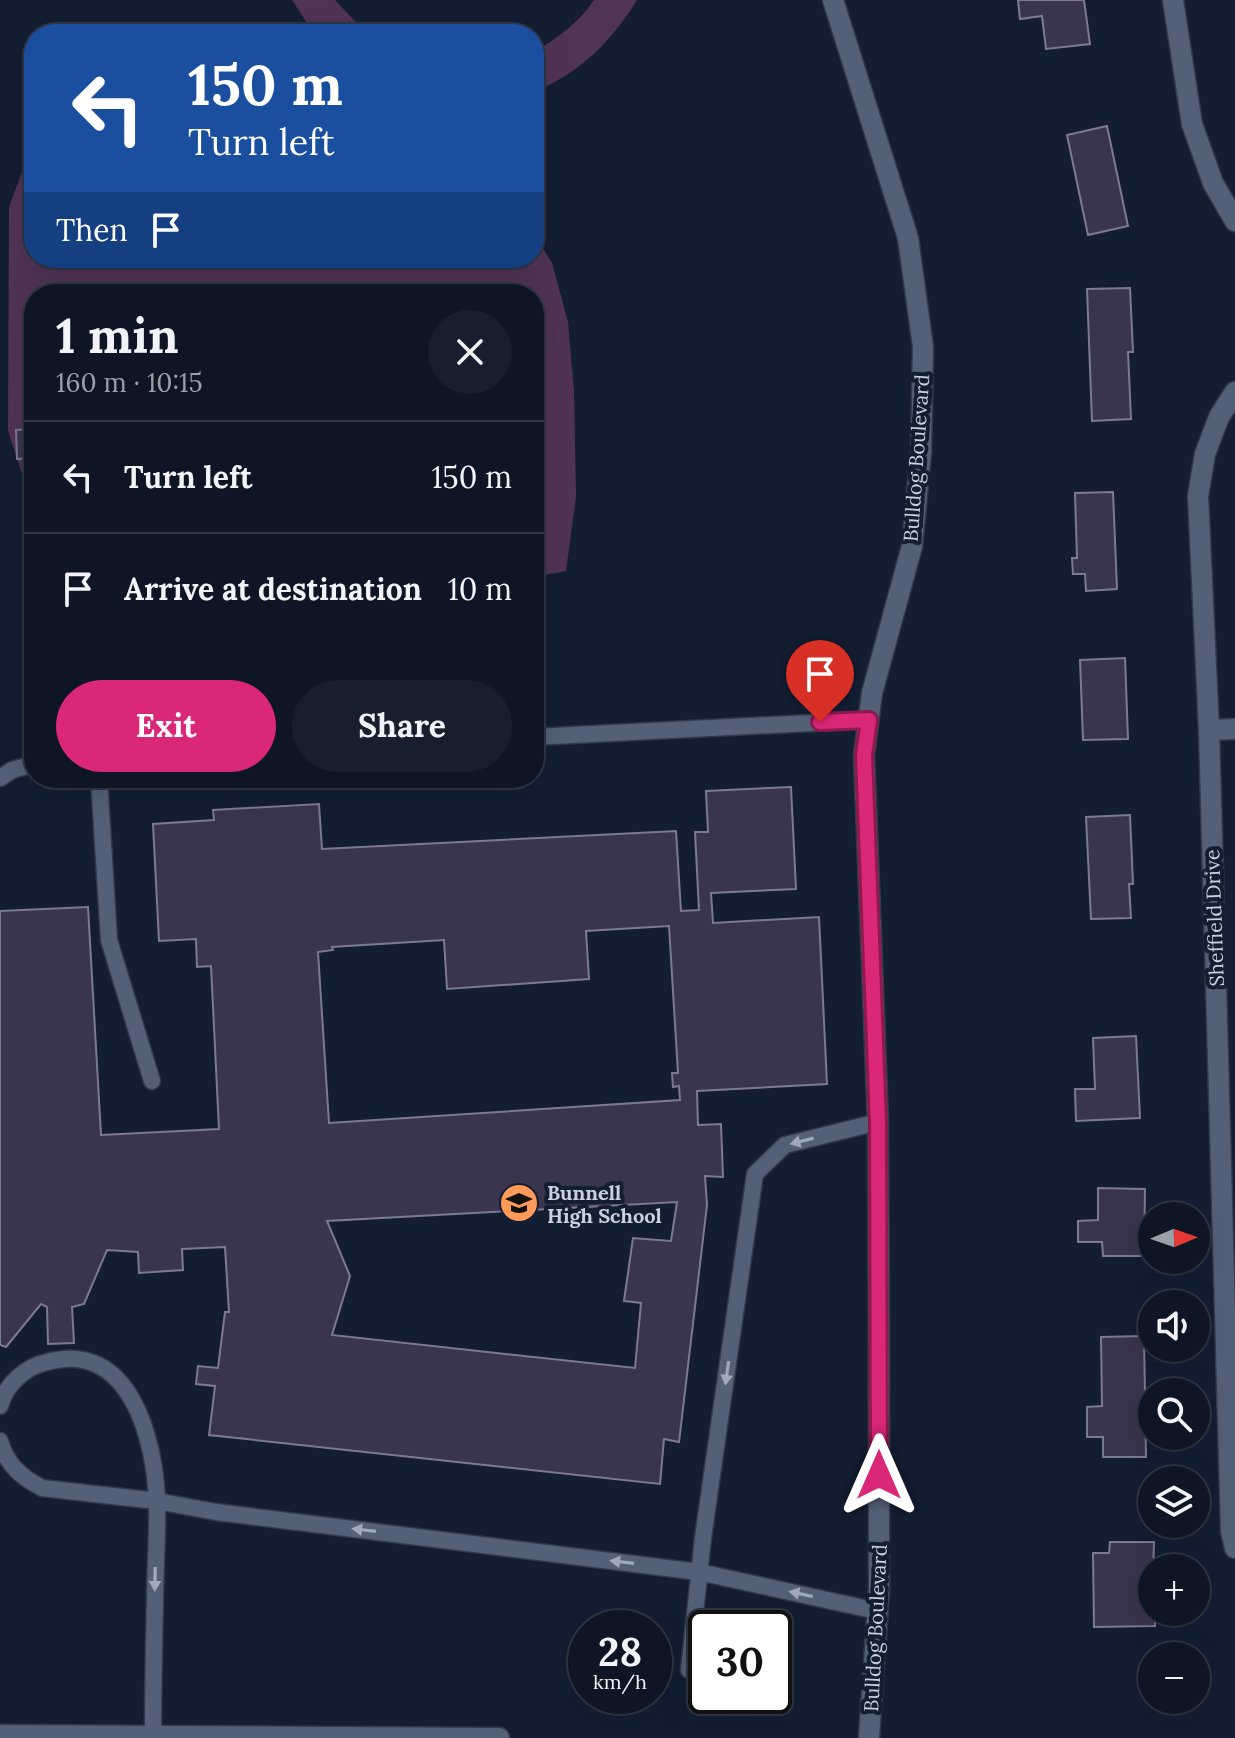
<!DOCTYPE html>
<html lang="en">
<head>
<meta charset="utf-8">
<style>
  body { margin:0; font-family:Lora,serif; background:#171f2e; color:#f1f3f6; height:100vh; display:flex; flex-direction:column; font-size:30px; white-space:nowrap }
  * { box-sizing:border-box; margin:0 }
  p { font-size:26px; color:#9b9fa7 }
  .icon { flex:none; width:44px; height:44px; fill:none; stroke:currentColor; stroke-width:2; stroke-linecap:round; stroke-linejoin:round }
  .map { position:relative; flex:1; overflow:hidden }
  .drawer { position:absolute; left:24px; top:284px; width:520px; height:504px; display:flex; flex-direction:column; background:#0e1626; border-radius:32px; box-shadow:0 8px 32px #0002,0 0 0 2px #2e3543 }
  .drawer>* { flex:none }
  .banner { position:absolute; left:24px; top:24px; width:520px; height:244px; border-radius:32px; box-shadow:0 8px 32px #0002,0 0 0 2px #2e3543; background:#1a4fa0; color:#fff; overflow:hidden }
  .needle { width:52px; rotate:88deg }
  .fabs { position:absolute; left:1138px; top:1202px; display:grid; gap:16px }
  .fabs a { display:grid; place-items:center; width:72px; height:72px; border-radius:50%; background:#0e1626; box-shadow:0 8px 32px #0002,0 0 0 2px #2e3543; font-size:40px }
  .speed { position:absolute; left:568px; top:1610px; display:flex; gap:16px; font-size:40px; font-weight:700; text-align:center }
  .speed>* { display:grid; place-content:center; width:104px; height:104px; border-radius:50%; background:#0e1626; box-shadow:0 8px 32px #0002,0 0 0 2px #2e3543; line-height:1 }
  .speed small { font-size:20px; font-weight:400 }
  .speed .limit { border:4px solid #111; border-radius:12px; background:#fff; color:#111 }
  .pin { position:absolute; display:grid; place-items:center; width:68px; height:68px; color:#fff; margin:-82px -34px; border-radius:50% 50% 50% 0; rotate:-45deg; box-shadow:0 0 8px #0007 }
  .pin .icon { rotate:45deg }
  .me { position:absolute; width:88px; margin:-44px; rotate:0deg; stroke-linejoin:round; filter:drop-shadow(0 0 6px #0008) }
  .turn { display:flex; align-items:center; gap:28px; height:168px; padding:0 32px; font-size:36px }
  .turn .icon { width:104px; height:104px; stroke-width:2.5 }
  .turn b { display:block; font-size:56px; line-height:68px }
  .then { display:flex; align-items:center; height:76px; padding:0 32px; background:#0003; gap:16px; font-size:30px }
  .round { display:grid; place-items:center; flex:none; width:84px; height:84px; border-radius:42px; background:#171f2e }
  .headline { display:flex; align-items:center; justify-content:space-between; height:136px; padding:0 32px }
  h1 { font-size:48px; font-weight:700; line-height:60px }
  .cta { display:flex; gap:16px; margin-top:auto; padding:16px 32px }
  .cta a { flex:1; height:92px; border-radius:48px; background:#db2777; color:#fff; font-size:32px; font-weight:700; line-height:92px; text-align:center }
  .cta a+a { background:#171f2e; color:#f1f3f6 }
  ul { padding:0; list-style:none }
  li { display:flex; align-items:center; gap:24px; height:112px; padding:0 32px; border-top:2px solid #2e3543 }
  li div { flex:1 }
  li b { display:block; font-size:30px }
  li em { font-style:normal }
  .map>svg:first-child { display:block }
</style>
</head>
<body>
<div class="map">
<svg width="1235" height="1738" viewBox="0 0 1235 1738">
  <rect width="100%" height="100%" fill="#131e33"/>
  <path fill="#513356" d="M292,0H335L367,34H314Z
    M594,0H637C611,42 580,73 534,92V52C557,38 579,23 594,0Z
    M34,139V258H534V234L552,263L568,322L574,391L576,497L566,571L534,577V294H34V510L8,431L9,207Z"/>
  <path fill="#3a354e" stroke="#7d7995" stroke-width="2" fill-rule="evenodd" d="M1018,0H1084L1090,44L1046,49L1042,16L1020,19Z
    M1107,126L1128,226L1088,235L1067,135Z
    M1130,288L1133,352H1128L1131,419L1092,421L1087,289Z
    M29,429L30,458L17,459L16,430Z
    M1113,492L1117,589L1086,591L1085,574H1073L1072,558H1077L1075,493Z
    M26,507H34V531L28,532Z
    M1125,658L1128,739L1083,740L1080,660Z
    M791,787L796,889L711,893L713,923L819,917L827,1084L697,1091L698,1125L721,1124L723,1177L705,1176L707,1205L679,1442L664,1439L660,1484L209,1435L215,1386L196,1384L198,1366L218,1368L225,1312H229L225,1247L182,1249L183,1270L139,1273L138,1252L107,1250L84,1304L72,1307L74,1343L48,1344L47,1307L41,1304L6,1347L0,1345V911L88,907L101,1135L219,1129L211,966L197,967L196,939L159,941L153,824L214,820L213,810L319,804L322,849L676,831L681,911L699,910L695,832H708L706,791ZM669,926L678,1073H672L673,1087L679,1086L680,1100L329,1123L318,952L333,950L332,947L444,940L447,989L589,979L586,931ZM677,1202L671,1241L633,1238L624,1301L641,1303L635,1368L332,1335L350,1276L327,1221Z
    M1130,815L1133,884H1129L1131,918L1091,919L1086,817Z
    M1136,1036L1140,1118L1076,1121L1075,1089H1095L1093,1038Z
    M1098,1188L1145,1189L1144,1256H1103L1102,1242H1078V1221L1098,1220Z
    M1144,1336L1146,1457H1103V1437H1087V1407L1102,1406L1101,1337Z
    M1110,1542H1154L1152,1612H1155V1626L1094,1627L1093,1553H1109Z"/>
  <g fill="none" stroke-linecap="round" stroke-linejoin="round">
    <defs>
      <path id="service" d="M534,737L869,720
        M0,778L12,770L34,764
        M99,778L109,940L152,1081
        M0,1406C6,1384 25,1367 47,1362C130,1339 155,1440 157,1502C158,1535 155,1568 155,1600C154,1645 153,1690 153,1736
        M0,1441C6,1464 21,1477 42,1488L157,1501L216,1512L699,1572L877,1611
        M689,1670L703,1538L755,1174L785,1145L878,1122"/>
      <path id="minor" d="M833,0L908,238L923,347L921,452L912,546L872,693L864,755L878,1122L879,1360V1589L869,1738
        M1173,0L1192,124L1213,183L1235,221
        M1235,392L1219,417L1205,454L1198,496L1209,730L1231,1531L1235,1548
        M1209,730L1235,729
        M0,1735L499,1738"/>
    </defs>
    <use href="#service" stroke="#32384a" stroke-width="19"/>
    <use href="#minor" stroke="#32384a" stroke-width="23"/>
    <use href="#service" stroke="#536078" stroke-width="16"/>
    <use href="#minor" stroke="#536078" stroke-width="20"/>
  </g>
  <defs><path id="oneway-solid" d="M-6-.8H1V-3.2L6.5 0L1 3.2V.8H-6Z" transform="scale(2)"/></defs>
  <g fill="#a0aabc">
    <use href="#oneway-solid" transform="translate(802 1141) rotate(166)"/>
    <use href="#oneway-solid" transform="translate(727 1373) rotate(98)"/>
    <use href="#oneway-solid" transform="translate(364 1530) rotate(-173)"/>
    <use href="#oneway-solid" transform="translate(622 1562) rotate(-173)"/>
    <use href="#oneway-solid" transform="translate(155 1579) rotate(91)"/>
    <use href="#oneway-solid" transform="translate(801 1594) rotate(-168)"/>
  </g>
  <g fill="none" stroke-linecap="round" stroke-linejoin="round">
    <defs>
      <path id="route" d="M820,722L869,720L864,755L878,1122L879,1475"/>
    </defs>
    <use href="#route" stroke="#8e194d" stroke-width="20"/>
    <use href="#route" stroke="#db2777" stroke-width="14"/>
  </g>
  <defs>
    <symbol id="school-disc" viewBox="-11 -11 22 22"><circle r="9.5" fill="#fe9b58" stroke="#131e33"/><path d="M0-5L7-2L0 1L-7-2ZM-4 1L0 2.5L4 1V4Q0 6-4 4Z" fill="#111"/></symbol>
  </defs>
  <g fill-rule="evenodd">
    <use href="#school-disc" x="497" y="1181" width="44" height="44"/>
  </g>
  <g text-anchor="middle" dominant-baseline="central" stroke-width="8" stroke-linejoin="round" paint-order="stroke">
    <g font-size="20" fill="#cad2e0" stroke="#131e33">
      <text transform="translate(916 458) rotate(-86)">Bulldog Boulevard</text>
      <text transform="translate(1214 918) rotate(-92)">Sheffield Drive</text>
      <text transform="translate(875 1628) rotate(-87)">Bulldog Boulevard</text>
    </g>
    <g font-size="20" font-weight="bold" fill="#cad2e0" stroke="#131e33" text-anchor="start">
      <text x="547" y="1192">Bunnell<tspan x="547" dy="23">High School</tspan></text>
    </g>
  </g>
</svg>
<div class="fabs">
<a><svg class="needle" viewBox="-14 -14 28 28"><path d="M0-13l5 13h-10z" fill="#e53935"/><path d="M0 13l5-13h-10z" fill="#9b9fa7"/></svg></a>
<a><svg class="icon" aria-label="sound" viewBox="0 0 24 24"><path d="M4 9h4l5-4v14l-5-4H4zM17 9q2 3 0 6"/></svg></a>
<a><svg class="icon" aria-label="search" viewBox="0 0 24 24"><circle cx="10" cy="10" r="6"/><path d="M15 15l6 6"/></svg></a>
<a><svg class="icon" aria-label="layers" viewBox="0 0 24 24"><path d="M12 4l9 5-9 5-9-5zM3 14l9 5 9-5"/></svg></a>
<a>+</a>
<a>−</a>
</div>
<div class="speed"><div>28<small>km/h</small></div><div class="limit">30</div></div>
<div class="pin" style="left:820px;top:722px;background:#d93025"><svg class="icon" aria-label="arrive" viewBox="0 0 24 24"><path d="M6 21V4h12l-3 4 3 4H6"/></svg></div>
<svg class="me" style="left:879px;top:1475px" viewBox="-20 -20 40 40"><path d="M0-17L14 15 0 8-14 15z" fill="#db2777" stroke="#fff" stroke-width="4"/></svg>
<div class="banner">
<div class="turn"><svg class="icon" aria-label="left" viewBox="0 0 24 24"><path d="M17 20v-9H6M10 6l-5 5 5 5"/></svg><div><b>150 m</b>Turn left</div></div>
<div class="then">Then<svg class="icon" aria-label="arrive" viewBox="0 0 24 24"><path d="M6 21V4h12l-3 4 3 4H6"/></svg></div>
</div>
<section class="drawer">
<div class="headline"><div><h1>1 min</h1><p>160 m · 10:15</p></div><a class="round"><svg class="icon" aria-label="close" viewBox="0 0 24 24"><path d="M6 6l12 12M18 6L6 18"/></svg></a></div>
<ul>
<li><svg class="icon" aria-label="left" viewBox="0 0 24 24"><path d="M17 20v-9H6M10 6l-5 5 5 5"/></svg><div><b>Turn left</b></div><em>150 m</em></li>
<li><svg class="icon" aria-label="arrive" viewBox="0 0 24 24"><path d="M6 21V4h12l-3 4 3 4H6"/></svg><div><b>Arrive at destination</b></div><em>10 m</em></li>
</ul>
<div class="cta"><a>Exit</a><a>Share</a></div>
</section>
</div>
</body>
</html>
